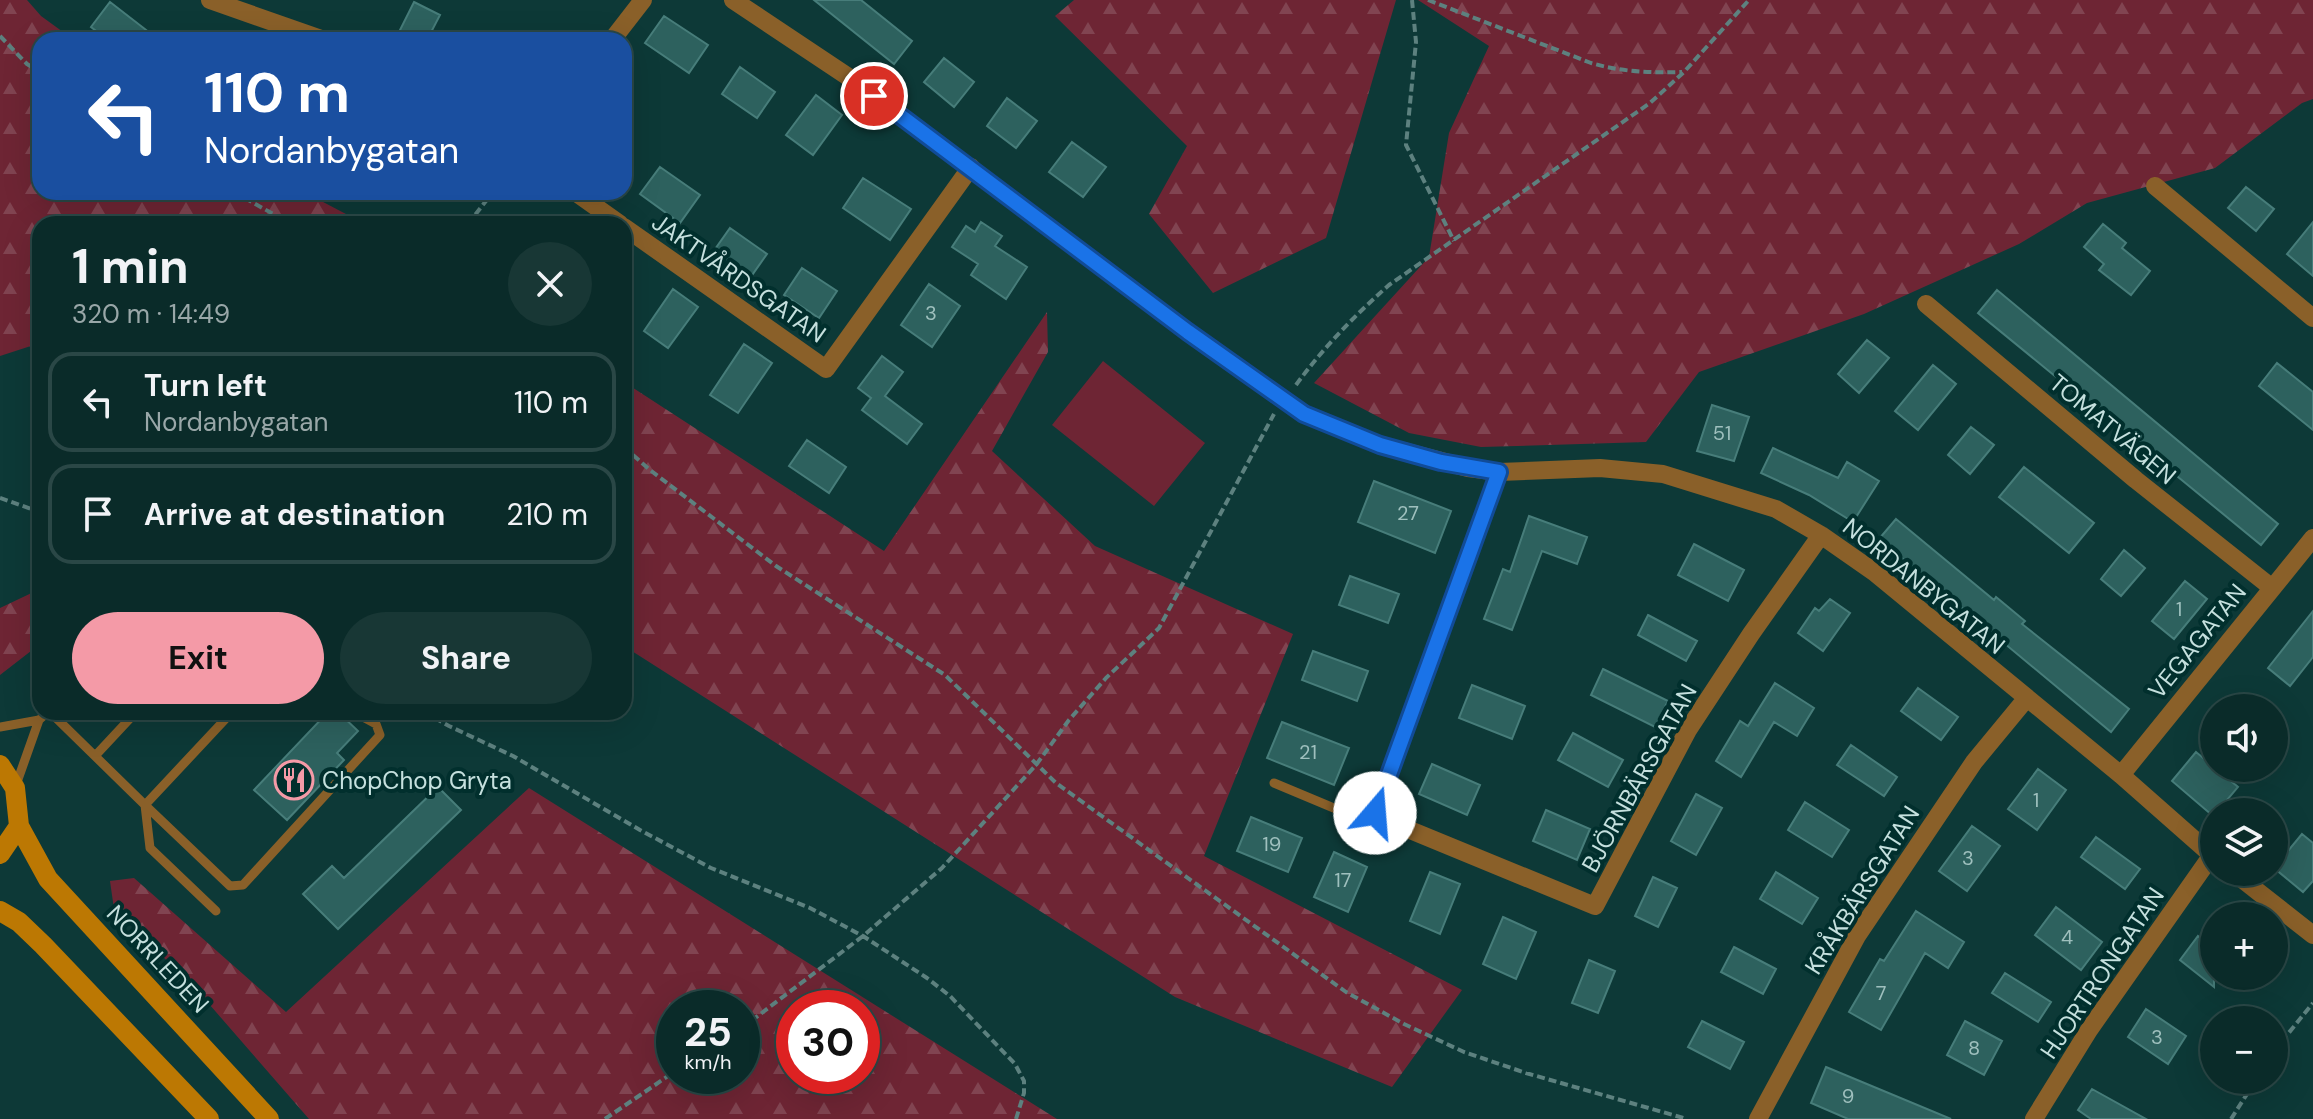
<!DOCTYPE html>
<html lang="en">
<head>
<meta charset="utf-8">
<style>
  body { margin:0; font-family:"DM Sans",sans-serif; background:#183735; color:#f1f3f6; height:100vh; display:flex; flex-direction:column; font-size:30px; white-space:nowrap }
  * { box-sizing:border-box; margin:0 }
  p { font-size:26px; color:#99a7a8 }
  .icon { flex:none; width:44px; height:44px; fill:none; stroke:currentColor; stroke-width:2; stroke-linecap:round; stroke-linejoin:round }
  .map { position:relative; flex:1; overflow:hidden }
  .panel { position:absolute; left:32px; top:216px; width:600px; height:504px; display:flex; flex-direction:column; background:#0a2b29; border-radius:24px; box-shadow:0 8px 32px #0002,0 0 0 2px #2a4746 }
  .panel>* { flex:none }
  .top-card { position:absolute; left:32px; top:32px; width:600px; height:168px; border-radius:24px; box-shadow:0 8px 32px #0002,0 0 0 2px #2a4746; background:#1a4fa0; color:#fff; overflow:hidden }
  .controls { position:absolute; left:2200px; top:694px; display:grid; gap:16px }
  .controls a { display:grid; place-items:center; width:88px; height:88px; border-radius:50%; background:#0a2b29; box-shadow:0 8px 32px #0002,0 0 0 2px #2a4746; font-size:40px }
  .speed { position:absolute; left:656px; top:990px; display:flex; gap:16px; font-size:40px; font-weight:700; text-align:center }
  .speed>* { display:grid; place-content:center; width:104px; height:104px; border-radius:50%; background:#0a2b29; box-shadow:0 8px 32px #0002,0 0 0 2px #2a4746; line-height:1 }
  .speed small { font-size:20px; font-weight:400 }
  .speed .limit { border:12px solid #d22; background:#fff; color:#111 }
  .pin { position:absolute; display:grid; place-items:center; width:68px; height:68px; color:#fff; margin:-34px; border:4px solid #fff; border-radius:50%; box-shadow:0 2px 8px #0007 }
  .me { position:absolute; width:88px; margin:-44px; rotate:18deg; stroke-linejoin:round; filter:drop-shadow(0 0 6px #0008) }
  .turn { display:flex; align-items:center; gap:28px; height:168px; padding:0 40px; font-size:36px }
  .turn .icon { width:104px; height:104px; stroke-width:2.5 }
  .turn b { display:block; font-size:56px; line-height:68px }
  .round { display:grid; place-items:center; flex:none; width:84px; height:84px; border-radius:42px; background:#183735 }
  .head { display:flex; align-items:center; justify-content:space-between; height:136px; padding:0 40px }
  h1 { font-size:48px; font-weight:700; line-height:60px }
  .cta { display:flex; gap:16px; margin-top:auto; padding:16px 40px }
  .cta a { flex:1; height:92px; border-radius:48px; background:#f49aa7; color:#111; font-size:32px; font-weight:700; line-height:92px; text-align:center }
  .cta a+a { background:#183735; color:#f1f3f6 }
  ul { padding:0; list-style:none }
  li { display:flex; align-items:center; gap:24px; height:100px; margin:0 16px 12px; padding:0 24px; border:4px solid #2a4746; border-radius:24px }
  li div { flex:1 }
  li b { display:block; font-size:30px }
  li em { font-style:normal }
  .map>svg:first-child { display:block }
</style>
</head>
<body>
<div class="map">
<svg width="2313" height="1119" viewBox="0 0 2313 1119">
  <defs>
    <pattern id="forest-firs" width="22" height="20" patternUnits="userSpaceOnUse" patternTransform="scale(2)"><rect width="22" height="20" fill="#6e2534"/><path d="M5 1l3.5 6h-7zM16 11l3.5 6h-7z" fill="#814451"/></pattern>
  </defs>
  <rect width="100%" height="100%" fill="#0d3937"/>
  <path fill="url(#forest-firs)" fill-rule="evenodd" d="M0,0H27L41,16L74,40H40V192H304L365,224H40V343L0,356Z
    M1074,0H1396L1326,238L1213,293L1149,214L1187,146L1055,16Z
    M1418,0H2313V99L2302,103L2215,168L2087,203L2019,244L1864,314L1699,372L1646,442L1481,447L1409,433L1314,383L1429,257L1449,133L1489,46Z
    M1047,312L1048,352L992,451L1095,546L1293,634L1204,856L1462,990L1392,1087L1175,997L624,646V382L884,551Z
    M40,589V644L0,675V608Z
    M529,788L1057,1119H309L196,989L114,909L110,881L134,878L286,1012ZM742,1008V1076H674V1008ZM794,1008H862V1076H794Z"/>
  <path fill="#6e2534" d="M1103,361L1205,443L1154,506L1052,425Z"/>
  <path fill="#2d615e" stroke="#477d7a" stroke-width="2" d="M814,0H861L912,41L894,64Z
    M110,2L159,40H108L91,27Z
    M414,2L440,15L427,40H411L398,34Z
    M664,16L708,45L689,73L645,43Z
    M944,58L974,82L954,107L924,82Z
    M740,67L775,92L757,118L722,94Z
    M816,95L842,115L813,155L786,135Z
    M1007,98L1037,121L1016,148L987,126Z
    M1072,142L1106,167L1083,197L1049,172Z
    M660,167L700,195L680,223L640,194Z
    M863,178L911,209L890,240L843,208Z
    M2246,187L2274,209L2256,231L2228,208Z
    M981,222L1002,236L995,246L1027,267L1006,299L971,275L978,264L952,247L966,226L975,232Z
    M2313,222V276L2287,254Z
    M2103,224L2126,243L2122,248L2150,271L2131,295L2099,270L2104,264L2084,247Z
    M730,228L767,254L750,278L713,252Z
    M802,268L837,291L819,318L784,295Z
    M929,284L960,306L932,347L901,325Z
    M673,289L698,307L668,348L644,331Z
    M1997,290L2278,524L2261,545L1978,313Z
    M1867,340L1889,358L1859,393L1838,374Z
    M744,344L772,363L738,413L710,395Z
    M882,356L903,372L885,396L922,424L907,444L862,410L871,398L858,388Z
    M2277,363L2313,392V430L2259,386Z
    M1933,365L1956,384L1918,430L1895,411Z
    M1712,405L1749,417L1734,461L1697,451Z
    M1971,427L1994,445L1970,474L1948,455Z
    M807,440L846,467L829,493L789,466Z
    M1773,448L1838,478L1847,462L1879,481L1853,522L1809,495L1761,473Z
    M2024,467L2094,523L2069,553L1999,497Z
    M1374,481L1451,511L1435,553L1358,522Z
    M1529,516L1587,537L1577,564L1542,551L1512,630L1484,619L1503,569L1510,572Z
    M1896,519L1994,600L1996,597L2025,621L2022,624L2129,709L2111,732L1879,539Z
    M1694,544L1744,570L1728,601L1678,575Z
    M2124,550L2145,568L2121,596L2101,579Z
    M1350,576L1399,594L1388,623L1339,605Z
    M2185,581L2207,599L2174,639L2152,621Z
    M1830,599L1850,613L1823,651L1798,633L1815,608L1819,611Z
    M2313,611V657L2290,686L2268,668Z
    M1648,615L1697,641L1686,661L1638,635Z
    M1313,651L1368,671L1357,701L1302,680Z
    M1603,669L1668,701L1655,727L1591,695Z
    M1775,683L1814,708L1797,736L1774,722L1741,777L1716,761L1740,721L1748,726Z
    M1472,685L1525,706L1512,739L1459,718Z
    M1918,688L1958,717L1941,740L1901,711Z
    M328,712H338L358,731L337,753L344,760L287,820L254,790Z
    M1282,722L1349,748L1334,785L1267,758Z
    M1573,733L1623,760L1608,787L1558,760Z
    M1851,745L1897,777L1884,796L1837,765Z
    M2196,752L2238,787L2217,812H2214L2213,816L2172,781Z
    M1432,764L1480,785L1467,815L1419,794Z
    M2038,769L2066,790L2037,830L2008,809Z
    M438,787L461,810L338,929L303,894L332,866L344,878Z
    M1696,794L1722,808L1696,855L1671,841Z
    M1805,802L1849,830L1832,857L1788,830Z
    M1546,810L1590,829L1577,860L1533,841Z
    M1251,817L1302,838L1288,872L1237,851Z
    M1972,826L2000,846L1967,891L1939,871Z
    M2302,834L2313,843V881L2303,892L2274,868Z
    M2096,837L2140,869L2125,889L2081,857Z
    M1334,852L1367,867L1348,912L1314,897Z
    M1430,872L1460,884L1440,934L1410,921Z
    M1776,872L1818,898L1802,924L1760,899Z
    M1653,877L1677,888L1658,927L1635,916Z
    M2056,907L2102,942L2081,970L2035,935Z
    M1916,911L1964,942L1948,968L1925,953L1881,1030L1849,1012L1880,959L1884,961Z
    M1503,917L1536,932L1516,979L1483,964Z
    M2198,936L2214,948V987L2180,960Z
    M1734,947L1776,969L1763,994L1721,972Z
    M1589,960L1615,971L1598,1013L1572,1003Z
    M2005,973L2051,1002L2038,1022L1992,993Z
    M2146,1009L2186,1036L2168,1064L2128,1037Z
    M1702,1021L1744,1042L1730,1069L1688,1047Z
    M1965,1021L2002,1041L1984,1075L1947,1055Z
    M1826,1067L1951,1119H1848L1811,1103Z
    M2092,1089L2146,1119H2091L2078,1110Z"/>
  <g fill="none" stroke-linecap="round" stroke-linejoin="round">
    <path stroke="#5d817f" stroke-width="4" stroke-dasharray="8 4" stroke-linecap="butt" d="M1412,0L1416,42L1406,145L1454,241
      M1428,0L1591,63C1622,72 1650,73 1682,72
      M0,36L27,64L40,72
      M234,192L291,224
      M468,224L493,192
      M1296,385C1323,348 1355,315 1389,285L1650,103L1684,72L1749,0
      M624,447L650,470L776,566L945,675L1056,783L1346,992L1404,1024L1464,1052L1526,1073L1687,1119
      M0,498L40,512
      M424,712L449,726L513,756L640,830L711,868L810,908L863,936L927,978L950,996L1015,1064L1024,1081V1093L1016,1119
      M742,1028L863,936L942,868L1036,765L1069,720L1106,678L1159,628L1274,414
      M2274,1051L2313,1003
      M605,1119L674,1072
      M2231,1119L2256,1080"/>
    <path stroke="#8a6029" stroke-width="9" d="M50,712L145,805L150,848L216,911
      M232,712L145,805L230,886L243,885L380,735L376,724L354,712
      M0,727L39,720
      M95,756L136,712
      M1274,783L1360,819L1375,813
      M16,785L39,720L48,712"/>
    <path stroke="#8a6029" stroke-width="18" d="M210,0L324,40
      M733,0L850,78L1188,332L1304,414L1380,445L1468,468L1499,472L1600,468L1663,474L1776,509L1821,535L1874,572L2121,775L2214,857
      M612,40L643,0
      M2155,186L2313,318
      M575,192L620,224
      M624,227L826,369L971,167
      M1926,304L2136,480L2271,587
      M1499,472L1375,813L1393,823L1595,906L1688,730L1751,634L1821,535
      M2121,775L2313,538
      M2233,872L2313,935
      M1758,1119L1857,936L1974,762L2026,699
      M2034,1119L2089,1030L2212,855"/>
    <path stroke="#bc7803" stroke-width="20" d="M0,765L15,788L19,826L0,854
      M19,826L48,879L269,1119
      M0,911L19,922L43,945L209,1119"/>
  </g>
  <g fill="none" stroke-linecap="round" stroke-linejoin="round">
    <defs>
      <path id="route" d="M874,96L1188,332L1304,414L1380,445L1441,462L1499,472L1375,813"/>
    </defs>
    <use href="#route" stroke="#114b97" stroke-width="20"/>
    <use href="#route" stroke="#1a73e8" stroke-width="14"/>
  </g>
  <defs>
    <symbol id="restaurant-ring" viewBox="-11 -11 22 22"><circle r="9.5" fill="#012f2d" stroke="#f49aa7" stroke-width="1.5"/><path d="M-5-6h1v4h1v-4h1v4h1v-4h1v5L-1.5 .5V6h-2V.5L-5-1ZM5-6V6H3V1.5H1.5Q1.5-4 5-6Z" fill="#f49aa7"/></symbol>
  </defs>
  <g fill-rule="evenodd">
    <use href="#restaurant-ring" x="272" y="758" width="44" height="44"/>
  </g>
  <g text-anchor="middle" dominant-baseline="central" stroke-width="8" stroke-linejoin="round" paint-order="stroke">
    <g font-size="20" fill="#9fc0be">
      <text x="931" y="313">3</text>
      <text x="1722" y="433">51</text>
      <text x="1408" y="513">27</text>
      <text x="2179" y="609">1</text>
      <text x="1308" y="752">21</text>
      <text x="2036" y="800">1</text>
      <text x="1272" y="844">19</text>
      <text x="1968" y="858">3</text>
      <text x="1343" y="880">17</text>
      <text x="2067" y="937">4</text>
      <text x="1881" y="993">7</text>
      <text x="2157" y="1037">3</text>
      <text x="1974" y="1048">8</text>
      <text x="1848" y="1096">9</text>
    </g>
    <g font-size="24" fill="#c5e0de" stroke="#012f2d">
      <text transform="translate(739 278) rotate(35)">JAKTVÅRDSGATAN</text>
      <text transform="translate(2113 429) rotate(40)">TOMATVÄGEN</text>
      <text transform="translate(1924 586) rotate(39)">NORDANBYGATAN</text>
      <text transform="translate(2197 641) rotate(-51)">VEGAGATAN</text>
      <text transform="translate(1639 778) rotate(-61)">BJÖRNBÄRSGATAN</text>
      <text transform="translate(1862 890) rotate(-58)">KRÅKBÄRSGATAN</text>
      <text transform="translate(158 959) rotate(47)">NORRLEDEN</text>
      <text transform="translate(2102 973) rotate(-56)">HJORTRONGATAN</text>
    </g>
    <g font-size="24" fill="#c5e0de" stroke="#012f2d" text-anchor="start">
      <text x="322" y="780">ChopChop Gryta</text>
    </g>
  </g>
</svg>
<div class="controls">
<a><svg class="icon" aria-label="sound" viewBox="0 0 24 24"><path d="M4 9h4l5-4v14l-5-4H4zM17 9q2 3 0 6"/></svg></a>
<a><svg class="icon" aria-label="layers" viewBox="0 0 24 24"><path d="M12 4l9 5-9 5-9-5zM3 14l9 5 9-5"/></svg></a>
<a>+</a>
<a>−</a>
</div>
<div class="speed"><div>25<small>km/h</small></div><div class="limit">30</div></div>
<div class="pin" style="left:874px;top:96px;background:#d93025"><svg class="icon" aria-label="arrive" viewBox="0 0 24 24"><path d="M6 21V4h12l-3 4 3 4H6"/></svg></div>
<svg class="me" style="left:1375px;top:813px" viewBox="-20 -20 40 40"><circle r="19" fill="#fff"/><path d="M0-13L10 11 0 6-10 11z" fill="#1a73e8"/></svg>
<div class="top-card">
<div class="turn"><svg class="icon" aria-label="left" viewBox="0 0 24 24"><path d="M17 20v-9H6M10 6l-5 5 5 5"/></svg><div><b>110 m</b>Nordanbygatan</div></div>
</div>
<section class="panel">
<div class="head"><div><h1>1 min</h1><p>320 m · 14:49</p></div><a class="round"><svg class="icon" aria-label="close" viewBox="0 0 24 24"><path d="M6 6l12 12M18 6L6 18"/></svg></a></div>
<ul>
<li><svg class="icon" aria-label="left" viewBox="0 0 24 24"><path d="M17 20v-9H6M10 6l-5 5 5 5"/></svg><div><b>Turn left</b><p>Nordanbygatan</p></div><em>110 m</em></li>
<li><svg class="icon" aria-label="arrive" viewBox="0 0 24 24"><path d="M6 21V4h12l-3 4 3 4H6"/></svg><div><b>Arrive at destination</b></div><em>210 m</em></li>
</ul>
<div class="cta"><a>Exit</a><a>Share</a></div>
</section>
</div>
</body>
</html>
